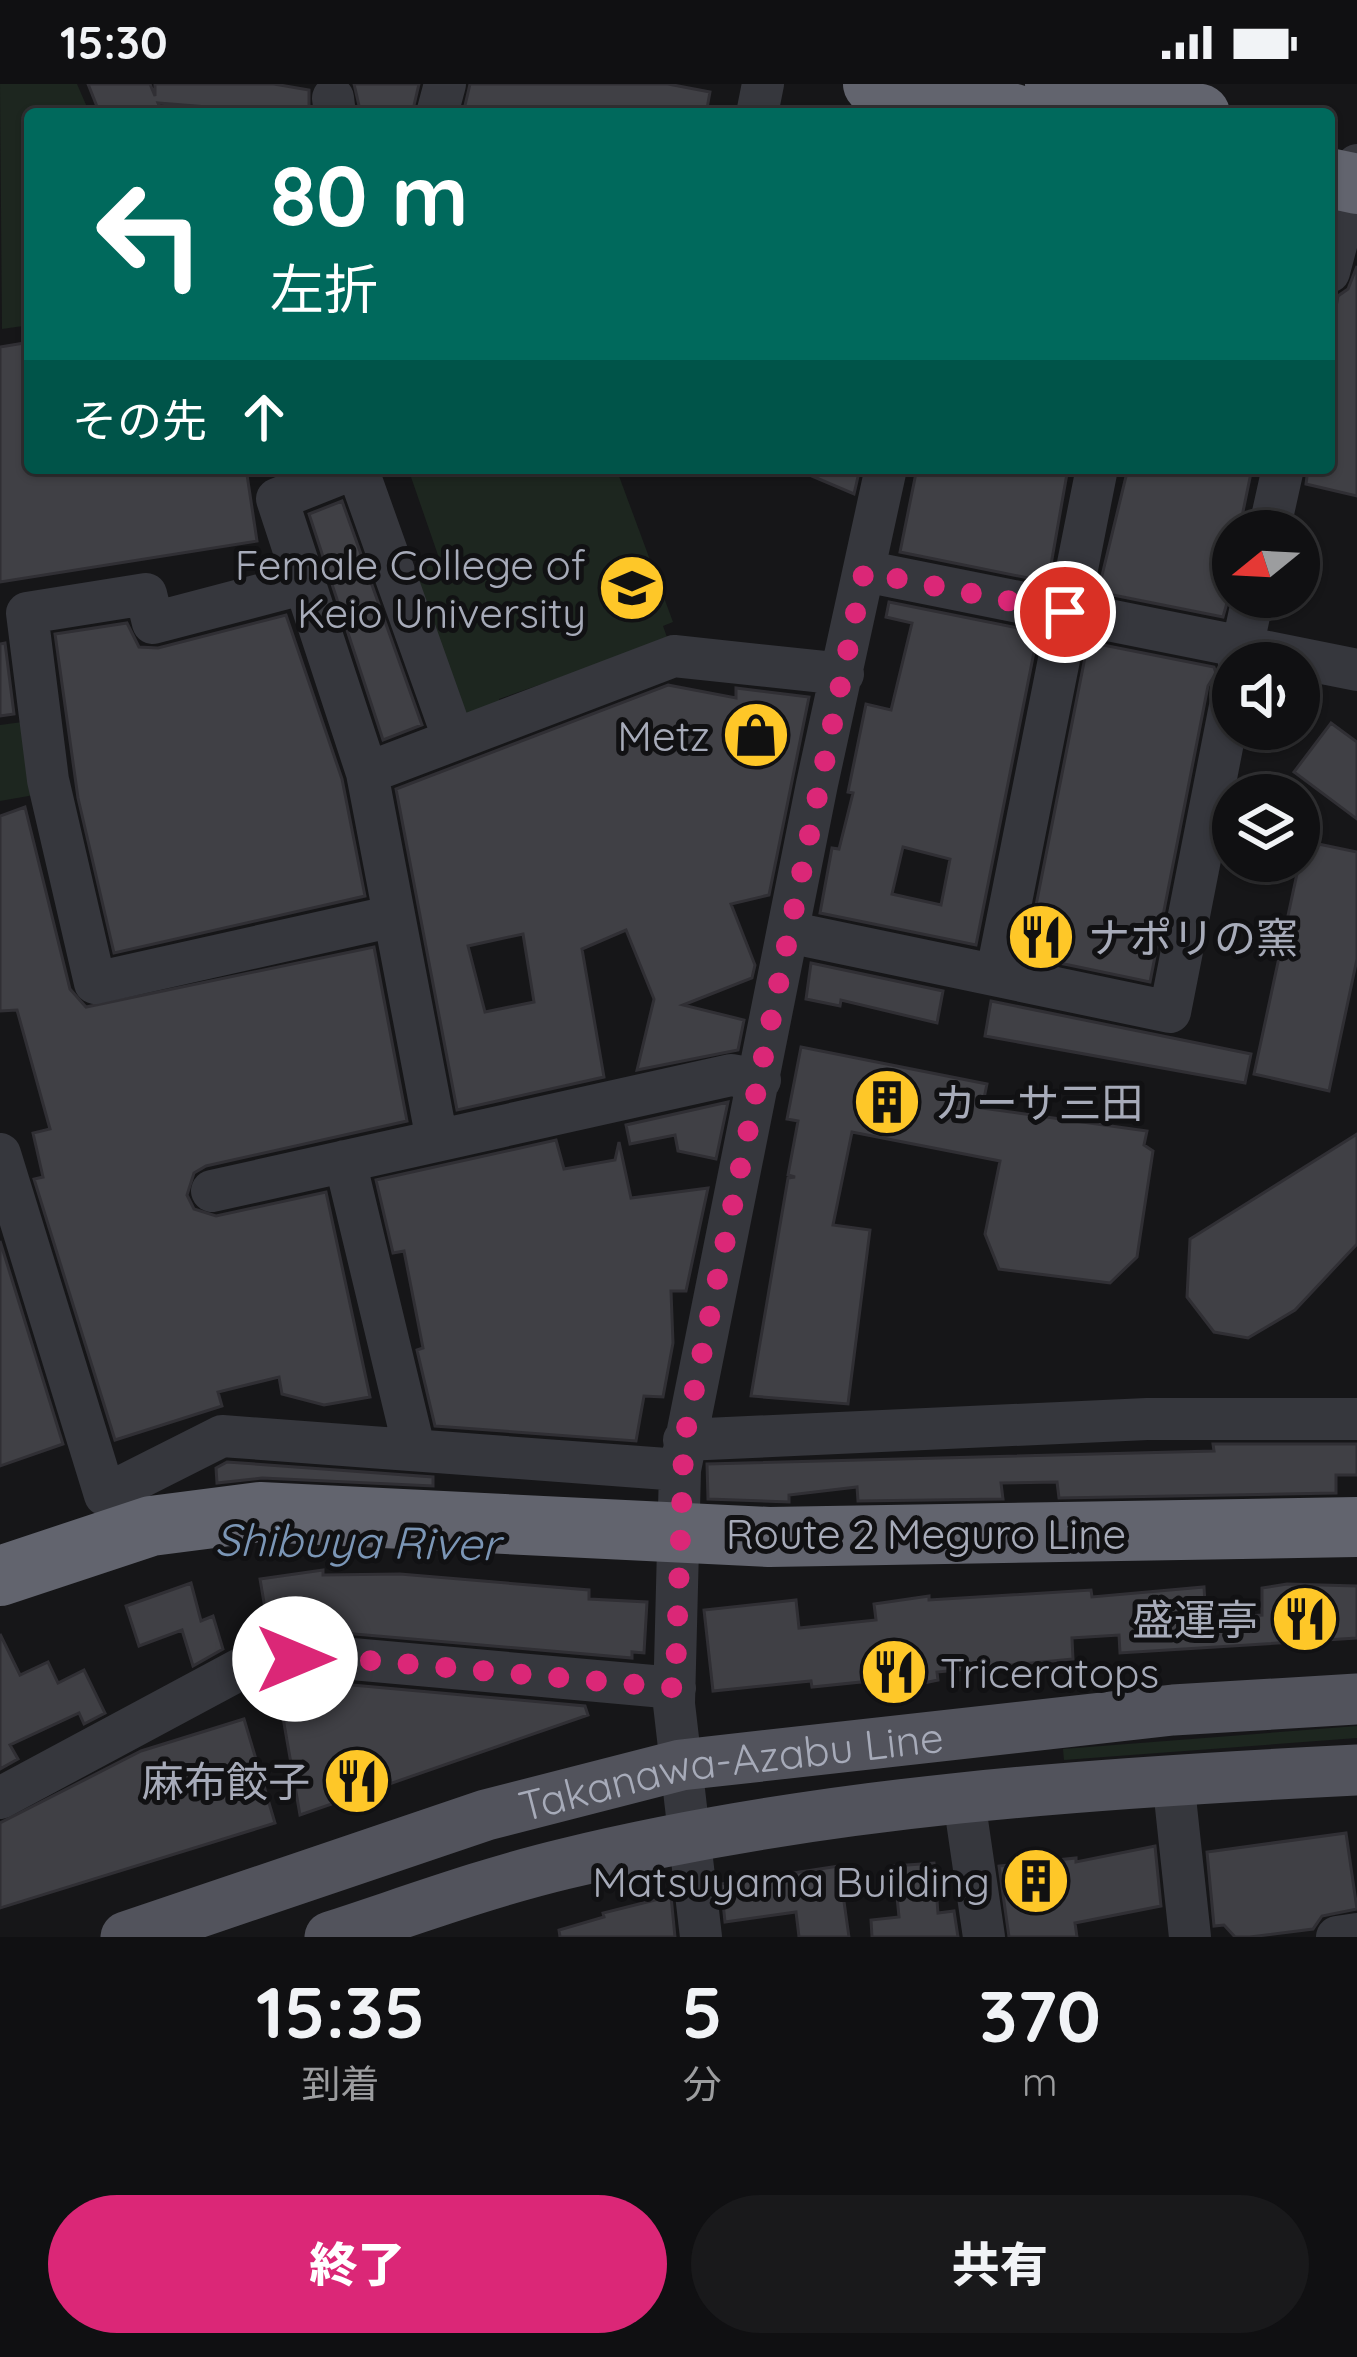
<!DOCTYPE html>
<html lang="ja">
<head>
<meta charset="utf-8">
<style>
  body { margin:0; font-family:Quicksand,"Noto Sans JP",sans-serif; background:#19191b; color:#f1f3f6; height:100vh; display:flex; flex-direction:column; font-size:45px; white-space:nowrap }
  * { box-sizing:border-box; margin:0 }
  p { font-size:39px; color:#9c9d9f }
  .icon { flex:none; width:66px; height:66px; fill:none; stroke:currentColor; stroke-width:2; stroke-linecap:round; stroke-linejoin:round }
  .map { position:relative; height:1853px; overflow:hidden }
  .side { display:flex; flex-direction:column; background:#101012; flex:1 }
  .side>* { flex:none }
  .banner { position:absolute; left:24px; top:24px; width:1311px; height:366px; border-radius:12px; box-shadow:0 3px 9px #0004,0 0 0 3px #303032; background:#00695c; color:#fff; overflow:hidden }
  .needle { width:78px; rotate:252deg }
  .buttons { position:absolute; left:1212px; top:426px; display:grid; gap:24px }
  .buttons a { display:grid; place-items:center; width:108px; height:108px; border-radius:50%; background:#101012; box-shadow:0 3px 9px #0004,0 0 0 3px #303032; font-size:60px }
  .pin { position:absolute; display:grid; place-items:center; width:102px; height:102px; color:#fff; margin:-51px; border:6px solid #fff; border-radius:50%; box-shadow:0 3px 12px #0007 }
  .me { position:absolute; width:132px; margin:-66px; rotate:90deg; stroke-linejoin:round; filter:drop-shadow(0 0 9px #0008) }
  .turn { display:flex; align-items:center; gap:42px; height:252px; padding:0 48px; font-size:54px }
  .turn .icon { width:156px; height:156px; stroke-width:2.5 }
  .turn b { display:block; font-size:84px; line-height:102px }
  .then { display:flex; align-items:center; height:114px; padding:0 48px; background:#0003; gap:24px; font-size:45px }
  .eta { display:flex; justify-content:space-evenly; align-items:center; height:204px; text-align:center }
  .eta b { font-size:72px; font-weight:800; line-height:84px }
  .cta { display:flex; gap:24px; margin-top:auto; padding:24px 48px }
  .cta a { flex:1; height:138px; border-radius:72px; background:#db2777; color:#fff; font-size:48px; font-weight:800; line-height:138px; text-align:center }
  .cta a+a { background:#19191b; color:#f1f3f6 }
  .status { display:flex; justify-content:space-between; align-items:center; height:84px; padding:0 60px; background:#101012; direction:ltr }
  .status svg { height:33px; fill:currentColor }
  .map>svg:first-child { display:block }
</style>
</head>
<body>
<div class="status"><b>15:30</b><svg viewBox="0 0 49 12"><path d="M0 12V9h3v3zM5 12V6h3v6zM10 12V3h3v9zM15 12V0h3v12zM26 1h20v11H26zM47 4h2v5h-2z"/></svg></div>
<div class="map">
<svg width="1357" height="1853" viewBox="0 0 1357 1853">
  <rect width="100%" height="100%" fill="#161618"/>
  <path fill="#1d261f" d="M0,0H77L90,30H30V241L2,245Z
    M416,384H616L673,538L663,542L668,556L499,615L503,629L460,644L405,487L439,474L411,393L418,390Z
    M30,637L40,710L0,717V641Z
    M1357,1642V1654L1064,1676L1063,1665Z"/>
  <path fill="#404045" stroke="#302f34" stroke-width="3" fill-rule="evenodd" d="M88,0H150L155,12V0H274L309,6V30H220L219,24L158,19L163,30H100Z
    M354,0H419L412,30L360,26Z
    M470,0H668L710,8L706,30H463Z
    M1357,182V412L1306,400L1308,384H1329V260L1338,212L1348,205Z
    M30,258V384H246L257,457L0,498V263Z
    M793,384H860L854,410Z
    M917,384H1068L1048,498L900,468Z
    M1128,384H1252L1239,447H1233V498L1223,533L1098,508Z
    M342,417L422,641L383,656L309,430Z
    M889,518L1038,548L976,861L820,829L832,764L839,765L853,709L848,708L866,620L891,626L912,539L886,533ZM903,763L950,775L941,821L892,810Z
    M286,531L342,695L365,812L114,869L78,714L55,550L127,539L139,563L158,564Z
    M1088,558L1214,583L1216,589L1208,602L1150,898L1026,872Z
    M5,559L14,630L0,632V560Z
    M668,601L736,614V604L809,613L769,811L731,820L755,881L752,894L683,921L744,936L738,966L637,986L654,915L626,846L582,865L604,993L457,1026L396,705ZM523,850L534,918L485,928L468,862Z
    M1331,639L1357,658V735L1294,688Z
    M25,723L70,905L86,923L374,863L407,1037L206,1082L194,1089L187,1111L194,1125L216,1132L326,1108L370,1313L324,1321L282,1310L279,1293L218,1308L222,1322L115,1356L34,1095L43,1093L33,1049L50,1045L17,926L0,927V732Z
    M1304,757L1357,768V875L1329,1007L1254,990Z
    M811,879L943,907L937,939L841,916L840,922L806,915Z
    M991,917L1251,970L1245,999L985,952Z
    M801,963L987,1000L982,1024L1147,1047L1144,1061L1153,1067L1137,1173L1110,1199L999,1185L985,1150L1000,1077L852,1048L833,1141L870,1146L848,1320L751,1312L788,1094L795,1093L788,1091L798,1037L787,1035Z
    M728,1018L716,1075L678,1067L675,1051L630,1060L626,1041Z
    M1357,1050V1160L1295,1226L1248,1254L1214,1248L1187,1213L1190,1155Z
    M556,1056L564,1085L615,1076L619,1058L631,1114L708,1104L686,1207H671L673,1259L663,1313L644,1312L636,1357L435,1342L417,1266L423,1264L404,1167L393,1169L376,1096Z
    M0,1157L63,1360L0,1382Z
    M1213,1360H1357V1391H1336V1409L1059,1414L1057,1398L1001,1399L1003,1415L858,1417L857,1403L789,1411V1418L708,1415L707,1380L1214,1367Z
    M227,1378L433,1393V1402L262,1394L217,1399L216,1384Z
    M323,1486V1491L400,1490L589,1506V1515L647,1518L644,1569L632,1568V1574L343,1549L270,1554L260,1495Z
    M191,1499L201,1537L213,1532L223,1565L193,1582L182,1546L139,1562L126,1522Z
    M1287,1500L1357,1502V1554L1120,1569L1119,1551L1072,1554L1073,1575L937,1588L938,1596L905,1603L882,1605L881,1596L812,1603L811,1597L713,1607L704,1526L796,1516L799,1544L876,1536L874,1520L929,1512V1516L1091,1506L1092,1513L1204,1503L1206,1535L1262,1531V1504Z
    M0,1550L20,1591L48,1578L58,1599L84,1586L105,1629L84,1640L79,1629L10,1661L18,1675L0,1685Z
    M341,1600L585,1622L588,1631L300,1731L278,1605Z
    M244,1635L275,1739L0,1824V1739L141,1667Z
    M1346,1749L1357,1825L1322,1832L1313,1845L1250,1853H1235L1224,1841L1214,1842L1207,1768Z
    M1155,1762L1161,1822L1075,1839L1077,1853H1009L999,1782L1076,1774V1778Z
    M934,1779L938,1829L954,1827L958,1853H872L871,1836L899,1833L894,1782Z
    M839,1782L849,1853H799L796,1828L725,1838L721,1800Z
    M671,1812L675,1853H560L559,1846L604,1833L603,1829Z"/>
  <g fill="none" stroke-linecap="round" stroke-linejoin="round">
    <path stroke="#36373d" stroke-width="42" d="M333,14L335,30
      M437,30L445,0
      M757,30L763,0
      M1329,188L1357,81
      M355,384L277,415L367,689L437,1056
      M357,384L454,656
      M1269,447L1283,384
      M864,487L1357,586
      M302,500L153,539L146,510L27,529L48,696L95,899L394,832
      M1239,579L1253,513
      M367,689L674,572L843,590
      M788,848L1170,928L1233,607
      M997,888L1097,384
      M0,1070L105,1411L222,1352L680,1386
      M345,1077L414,1364
      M212,1107L731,991L760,996
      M684,1356L1147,1335H1357
      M1173,1695L1190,1853
      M0,1714L246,1582L341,1574L675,1604
      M964,1716L984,1853
      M701,1853L674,1620L680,1386L817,700L886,384
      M1337,1853L1357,1850"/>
    <g stroke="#52535c" stroke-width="51">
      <path id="s1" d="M126,1853L486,1731L681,1681L1173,1626L1357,1615"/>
      <path d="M330,1853C407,1828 485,1799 564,1780C821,1717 1093,1699 1357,1686"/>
    </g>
    <path stroke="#62646e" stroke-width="60" d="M873,0L1015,30
      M1055,0L1200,30
      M1329,94L1357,100"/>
    <path stroke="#62646e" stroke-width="60" d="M0,1492L151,1442L260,1428L769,1453L1357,1443"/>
  </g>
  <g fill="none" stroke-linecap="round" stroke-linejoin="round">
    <path stroke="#db2777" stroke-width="21" stroke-dasharray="0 37.8" d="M295,1575L341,1574L675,1604L684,1356L864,488L1065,528"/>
  </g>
  <defs>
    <symbol id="school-disc" viewBox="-11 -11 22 22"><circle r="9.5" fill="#fec728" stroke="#111113"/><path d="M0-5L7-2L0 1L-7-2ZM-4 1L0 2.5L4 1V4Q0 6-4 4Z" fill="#111"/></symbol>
    <symbol id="shop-disc" viewBox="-11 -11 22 22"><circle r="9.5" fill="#fec728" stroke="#111113"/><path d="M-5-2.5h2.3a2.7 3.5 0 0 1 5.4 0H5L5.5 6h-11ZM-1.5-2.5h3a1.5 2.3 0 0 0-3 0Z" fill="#111"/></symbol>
    <symbol id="restaurant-disc" viewBox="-11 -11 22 22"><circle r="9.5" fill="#fec728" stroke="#111113"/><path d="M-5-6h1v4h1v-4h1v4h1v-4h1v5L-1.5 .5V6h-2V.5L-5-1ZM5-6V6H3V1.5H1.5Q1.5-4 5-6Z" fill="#111"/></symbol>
    <symbol id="building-disc" viewBox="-11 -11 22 22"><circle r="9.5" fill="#fec728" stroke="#111113"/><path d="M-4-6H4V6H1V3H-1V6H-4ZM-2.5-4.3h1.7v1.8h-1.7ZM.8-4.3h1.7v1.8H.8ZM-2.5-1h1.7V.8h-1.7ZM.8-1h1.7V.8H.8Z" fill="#111"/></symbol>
  </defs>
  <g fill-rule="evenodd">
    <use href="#school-disc" x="594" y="466" width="76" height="76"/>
    <use href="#shop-disc" x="718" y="613" width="76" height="76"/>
    <use href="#restaurant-disc" x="1003" y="815" width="76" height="76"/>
    <use href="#building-disc" x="849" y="980" width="76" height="76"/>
    <use href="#restaurant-disc" x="1267" y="1497" width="76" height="76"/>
    <use href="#restaurant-disc" x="856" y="1550" width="76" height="76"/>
    <use href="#restaurant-disc" x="319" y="1659" width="76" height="76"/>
    <use href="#building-disc" x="998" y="1759" width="76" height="76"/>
  </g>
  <g text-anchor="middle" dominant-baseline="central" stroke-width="10" stroke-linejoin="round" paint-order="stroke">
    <g font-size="42" fill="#a7abb9" stroke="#111113" text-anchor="end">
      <text x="586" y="480">Female College of<tspan x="586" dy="48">Keio University</tspan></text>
      <text x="710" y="651">Metz</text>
      <text x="1088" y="853" text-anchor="start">ナポリの窯</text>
      <text x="934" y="1018" text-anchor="start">カーサ三田</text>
      <text x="1258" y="1535">盛運亭</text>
      <text x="940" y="1588" text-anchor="start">Triceratops</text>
      <text x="310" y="1697">麻布餃子</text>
      <text x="990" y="1797">Matsuyama Building</text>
    </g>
    <g font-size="42" fill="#a7abb9" stroke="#111113">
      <text x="926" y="1449">Route 2 Meguro Line</text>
      <text stroke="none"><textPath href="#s1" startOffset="630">Takanawa-Azabu Line</textPath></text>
    </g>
    <g font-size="45" font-style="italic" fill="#7b96b6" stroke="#111113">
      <text transform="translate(357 1457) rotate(1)">Shibuya River</text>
    </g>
  </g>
</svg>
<div class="buttons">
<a><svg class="needle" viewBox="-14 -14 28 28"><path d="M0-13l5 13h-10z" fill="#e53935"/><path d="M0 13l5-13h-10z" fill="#9c9d9f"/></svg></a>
<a><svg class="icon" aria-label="sound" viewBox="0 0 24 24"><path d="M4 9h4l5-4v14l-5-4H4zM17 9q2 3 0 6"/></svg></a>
<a><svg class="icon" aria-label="layers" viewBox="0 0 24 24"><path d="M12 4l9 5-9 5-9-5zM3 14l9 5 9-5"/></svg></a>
</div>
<div class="pin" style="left:1065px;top:528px;background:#d93025"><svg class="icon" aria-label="arrive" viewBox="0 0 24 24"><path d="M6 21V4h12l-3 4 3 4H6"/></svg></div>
<svg class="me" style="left:295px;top:1575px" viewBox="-20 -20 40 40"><circle r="19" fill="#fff"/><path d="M0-13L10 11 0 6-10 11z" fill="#db2777"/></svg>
<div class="banner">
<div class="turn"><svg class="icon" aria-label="left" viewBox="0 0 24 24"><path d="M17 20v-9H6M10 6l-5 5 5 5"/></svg><div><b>80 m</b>左折</div></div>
<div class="then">その先<svg class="icon" aria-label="ahead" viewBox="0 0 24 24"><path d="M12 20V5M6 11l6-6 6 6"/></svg></div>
</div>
</div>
<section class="side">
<div class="eta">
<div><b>15:35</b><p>到着</p></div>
<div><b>5</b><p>分</p></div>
<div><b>370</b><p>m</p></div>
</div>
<div class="cta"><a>終了</a><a>共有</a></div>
</section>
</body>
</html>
